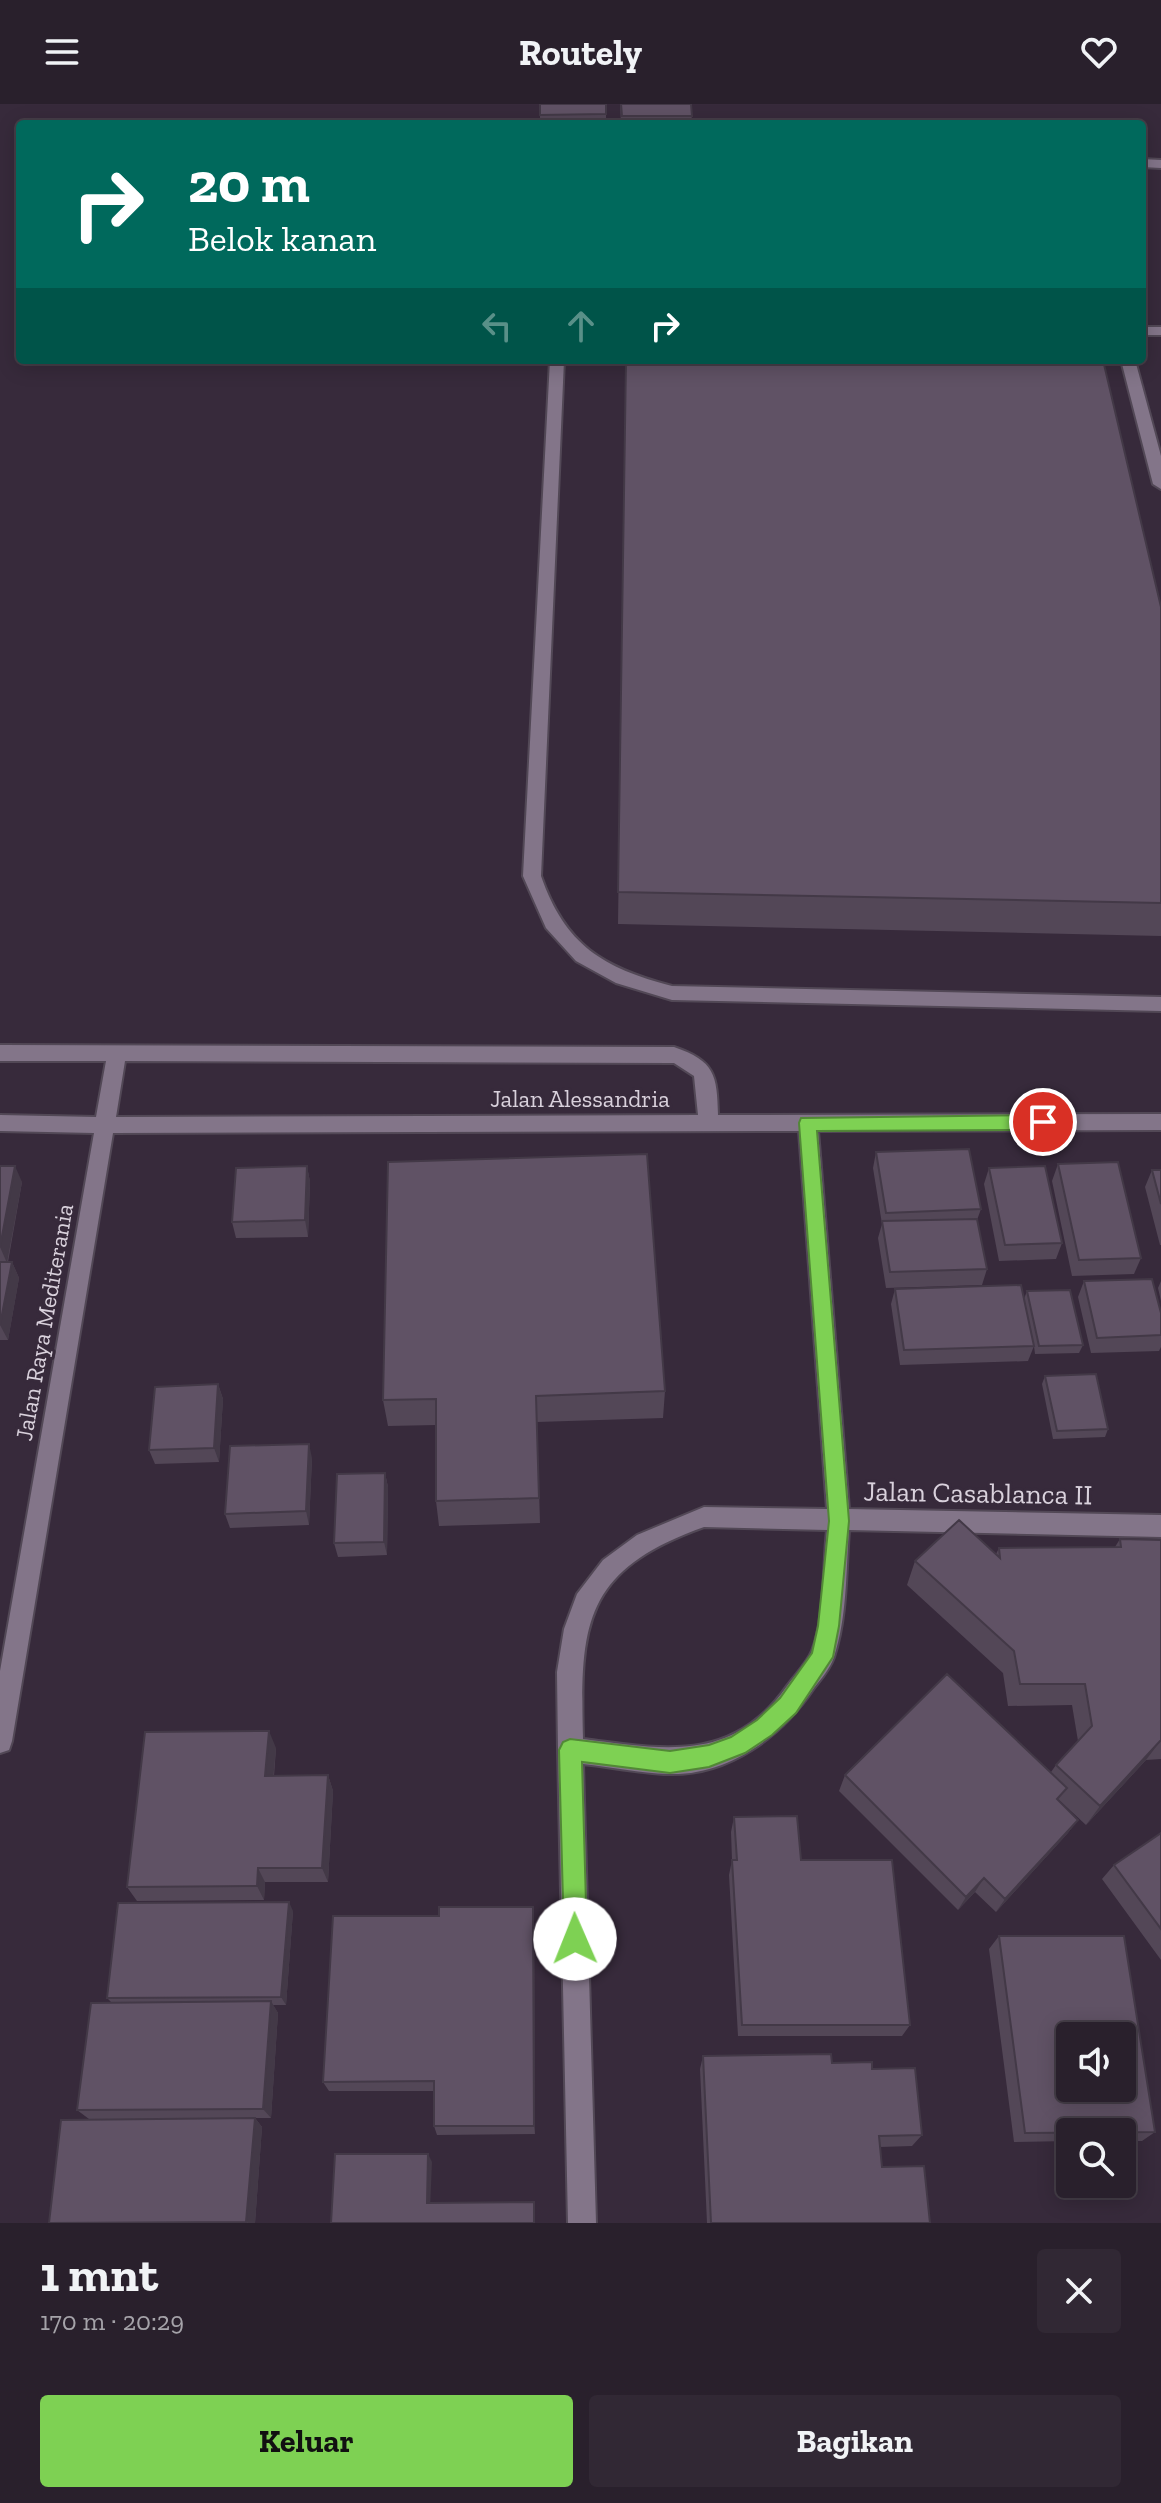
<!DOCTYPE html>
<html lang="id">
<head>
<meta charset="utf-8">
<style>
  body { margin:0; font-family:"Zilla Slab",serif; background:#312834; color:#f1f3f6; height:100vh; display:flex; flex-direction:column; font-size:30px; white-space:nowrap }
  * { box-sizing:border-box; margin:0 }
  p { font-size:26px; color:#a5a3a9 }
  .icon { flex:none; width:44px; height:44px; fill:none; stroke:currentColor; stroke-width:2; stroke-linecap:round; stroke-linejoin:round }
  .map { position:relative; height:2119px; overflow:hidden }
  .panel { display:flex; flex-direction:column; background:#29202c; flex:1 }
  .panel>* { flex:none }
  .hud { position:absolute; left:16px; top:16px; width:1130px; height:244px; border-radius:8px; box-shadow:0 4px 20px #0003,0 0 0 2px #453e48; background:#00695c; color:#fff; overflow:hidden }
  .controls { position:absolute; left:1056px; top:1918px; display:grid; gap:16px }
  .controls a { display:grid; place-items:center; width:80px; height:80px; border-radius:8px; background:#29202c; box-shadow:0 4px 20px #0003,0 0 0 2px #453e48; font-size:40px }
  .pin { position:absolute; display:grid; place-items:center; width:68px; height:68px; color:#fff; margin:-34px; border:4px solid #fff; border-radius:50%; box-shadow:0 2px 8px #0007 }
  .me { position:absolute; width:88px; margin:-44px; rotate:359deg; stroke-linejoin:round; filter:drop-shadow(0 0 6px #0008) }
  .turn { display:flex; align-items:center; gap:28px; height:168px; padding:0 40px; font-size:36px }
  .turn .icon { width:104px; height:104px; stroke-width:2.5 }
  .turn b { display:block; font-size:56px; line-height:68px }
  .lanes { display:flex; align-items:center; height:76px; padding:0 40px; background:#0003; justify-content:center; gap:40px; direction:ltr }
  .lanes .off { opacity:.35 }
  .round { display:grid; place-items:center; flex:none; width:84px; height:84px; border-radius:8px; background:#312834 }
  .summary { display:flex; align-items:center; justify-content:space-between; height:136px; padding:0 40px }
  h1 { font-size:48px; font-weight:700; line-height:60px }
  .button { display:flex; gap:16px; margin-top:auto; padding:16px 40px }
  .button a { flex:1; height:92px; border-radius:8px; background:#7ed153; color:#111; font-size:32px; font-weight:700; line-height:92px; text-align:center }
  .button a+a { background:#312834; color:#f1f3f6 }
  header { display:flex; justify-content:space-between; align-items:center; height:104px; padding:0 40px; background:#29202c; font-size:36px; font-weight:700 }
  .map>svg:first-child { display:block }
</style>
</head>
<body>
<header><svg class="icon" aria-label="menu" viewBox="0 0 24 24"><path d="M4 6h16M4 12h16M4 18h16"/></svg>Routely<svg class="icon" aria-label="heart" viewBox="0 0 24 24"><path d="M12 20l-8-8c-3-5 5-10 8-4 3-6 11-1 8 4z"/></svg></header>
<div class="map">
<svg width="1161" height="2119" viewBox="0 0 1161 2119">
  <rect width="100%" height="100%" fill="#372a3b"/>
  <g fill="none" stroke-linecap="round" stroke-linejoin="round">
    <defs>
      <path id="lane" d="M1142,55L1161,56V64L1142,63Z
        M1142,223H1161V231H1142Z
        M550,256H564L541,772C565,841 603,864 672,882L1161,893V907L672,896L616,879L576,857L546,824L523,772Z
        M1121,256H1135L1161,352V385L1153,380Z"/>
      <path id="street" d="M0,941L674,943C715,957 717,971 718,1011L1161,1010V1026L818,1027L849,1405L1161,1411V1433L849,1426C846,1468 847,1514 834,1553C830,1565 821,1575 814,1584C782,1632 729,1672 668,1670C640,1669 611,1663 583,1660L596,2119H568L558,1646L557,1568L564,1525L577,1490L603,1456L637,1431L704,1403L827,1405L799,1027L113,1029L12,1637L9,1646L0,1649V1567L94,1029L0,1027V1011L96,1013L106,957H0ZM125,957L674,959L694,972L698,1011L116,1013ZM704,1423L827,1426C823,1462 825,1514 812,1547C807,1559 795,1571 787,1582C733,1660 663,1645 583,1635C580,1521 583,1466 704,1423Z"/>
    </defs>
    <use href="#lane" stroke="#524856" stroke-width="4"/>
    <use href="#street" stroke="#524856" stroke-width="4"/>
    <use href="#lane" fill="#837589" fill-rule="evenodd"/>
    <use href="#street" fill="#837589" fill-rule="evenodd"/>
  </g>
  <path fill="#534757" d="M540,0H606V20H540Z
    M620,0H691L692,20H621Z
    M626,256L1161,503V832L618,820Z
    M876,1048L981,1105L977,1116L987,1165L982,1181L886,1184L878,1134L882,1120L873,1064Z
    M1058,1060L1141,1154L1134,1170L1072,1172L1052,1077Z
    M0,1062L22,1078L8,1158H12L19,1174L8,1236H0Z
    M307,1062L310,1078L308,1133L236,1134L232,1118Z
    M989,1064L1062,1139L1056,1155L999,1157L984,1080Z
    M1152,1066H1161V1141H1160L1145,1083Z
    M1084,1177L1161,1209V1243L1159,1247L1091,1249L1078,1193Z
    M1161,1177V1197L1158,1184Z
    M895,1185L1024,1195L1027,1187L1083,1241L1079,1249L1035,1250L1034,1242L1028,1257L900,1261L891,1200Z
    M1045,1272L1108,1325L1105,1333L1053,1335L1042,1280Z
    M218,1280L223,1295L219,1358L155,1360L149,1346Z
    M665,1287L663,1314L537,1318L540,1419L439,1422L436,1397V1321L388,1322L383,1296Z
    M312,1354L309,1421L230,1424L225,1410Z
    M385,1369L388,1383L387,1451L338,1453L334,1439Z
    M1120,1435L1161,1436V1655L1146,1656L1086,1721L1059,1696L1058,1697L1078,1716L1067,1730L996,1808L975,1788L958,1806L839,1687L845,1671L1051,1668L1056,1661L1078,1637L1072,1601L1008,1602L1003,1569L907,1481L915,1457L996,1450L999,1444L1115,1443Z
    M276,1644L274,1672L328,1671L333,1687L328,1778H265L264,1796L137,1797L127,1783Z
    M734,1713L801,1756L910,1921L902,1932H738L729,1771L732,1756L731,1728Z
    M1161,1729V1856L1102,1775L1114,1761Z
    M293,1807L286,1901H273L278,1909L271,2014H255L262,2023L255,2119H49L89,2015L77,2006L111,1898L107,1894Z
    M534,1816L535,2030L437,2031L434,2022V1987H329L323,1978Z
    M999,1832L1155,2028L1142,2037H1122V2028H1070V2037L1014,2038L989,1845Z
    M703,1952L832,1959L872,1965L922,2031L912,2042L880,2043L882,2063L930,2119H707L700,1965Z"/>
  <path fill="#433947" d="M15,1062L22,1078L7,1159L0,1143Z
    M307,1062L310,1078L308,1133L305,1116Z
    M12,1158L19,1174L8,1236L0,1221Z
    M218,1280L223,1295L219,1358L214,1344Z
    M309,1340L312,1354L309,1421L306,1407Z
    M385,1369L388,1383L387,1451L384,1438Z
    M269,1627L276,1644L272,1687L265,1672Z
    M1161,1636L1146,1656L1086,1721L1100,1702Z
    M328,1671L333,1687L328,1778L322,1764Z
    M1078,1716L1067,1730L996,1808L1005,1795Z
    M258,1764L265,1778L264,1796L257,1782Z
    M984,1774L975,1788L958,1806L966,1793Z
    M289,1798L293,1807L286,1901L281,1893Z
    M533,1803L534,1816L535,2030L534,2022Z
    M271,1897L278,1909L271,2014L263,2005Z
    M255,2014L262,2023L255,2119H248L246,2118Z
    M428,2050L432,2058L430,2106L427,2099Z"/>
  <path fill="#605265" stroke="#433947" stroke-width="2" fill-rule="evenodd" d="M540,0H606V10L540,11Z
    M621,0H691L692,12H622Z
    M626,256H1103L1161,503V799L618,788Z
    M969,1045L981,1105L886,1109L876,1048Z
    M647,1050L665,1287L536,1292L539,1394L436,1397V1295L383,1296L388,1058Z
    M1118,1058L1141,1154L1079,1156L1058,1060Z
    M0,1062H15L0,1143Z
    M307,1062L305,1116L232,1118L236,1064Z
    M1045,1062L1062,1139L1005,1141L989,1064Z
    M1152,1066H1161V1100Z
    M977,1115L987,1165L890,1168L882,1117Z
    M0,1158H12L0,1221Z
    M1152,1175L1161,1209V1231L1097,1234L1084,1177Z
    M1021,1181L1034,1242L904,1246L895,1185Z
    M1070,1186L1083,1241L1039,1242L1027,1187Z
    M1096,1270L1108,1325L1057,1327L1045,1272Z
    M218,1280L214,1344L149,1346L155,1283Z
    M309,1340L306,1407L225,1410L230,1342Z
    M385,1369L384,1438L334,1439L337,1370Z
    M959,1416L1000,1454L999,1444L1121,1443L1120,1435L1161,1436V1636L1100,1702L1056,1661L1092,1622L1085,1580H1020L1014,1547L915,1457Z
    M947,1570L1067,1684L1057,1695L1078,1716L1005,1795L984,1774L966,1793L845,1671Z
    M269,1627L265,1672L328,1671L322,1764H258L257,1782L127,1783L145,1628Z
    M797,1712L801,1756H892L910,1921H742L732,1756H737L734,1713Z
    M1161,1729V1825L1114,1761Z
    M289,1798L281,1893L107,1894L118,1799Z
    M439,1803H533L534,2022H434V1977L323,1978L333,1812H439Z
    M999,1832H1124L1155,2028L1025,2029ZM1070,1932H1122V1984H1070Z
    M271,1897L263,2005L77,2006L91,1899Z
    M831,1950L832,1959L872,1958V1965L915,1964L922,2031L879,2032L882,2063L924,2062L930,2119H711L703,1952Z
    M255,2014L246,2118L49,2119L61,2016Z
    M335,2050H428L427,2099L534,2098V2119H331Z"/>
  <path fill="#7ed153" stroke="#528836" stroke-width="2" d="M1043,1011L1052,1018L1043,1026L817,1027L849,1417L839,1522L833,1553L796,1609L772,1631L745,1649L709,1663L670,1669L582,1658L587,1835L583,1843L575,1847L567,1843L564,1835L559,1646L563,1638L570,1635L670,1647L709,1641L731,1633L757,1616L780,1594L812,1549L818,1522L829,1417L799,1019L801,1014Z"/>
  <g text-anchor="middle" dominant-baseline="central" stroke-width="6" stroke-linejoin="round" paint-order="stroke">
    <g font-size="24" fill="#d9d1dc" stroke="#372a3b">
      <text x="580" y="994">Jalan Alessandria</text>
      <text transform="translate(44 1218) rotate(-80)">Jalan Raya Mediterania</text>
    </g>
    <g font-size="28" fill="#d9d1dc" stroke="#372a3b">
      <text transform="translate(978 1389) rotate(1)">Jalan Casablanca II</text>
    </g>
  </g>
</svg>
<div class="controls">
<a><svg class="icon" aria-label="sound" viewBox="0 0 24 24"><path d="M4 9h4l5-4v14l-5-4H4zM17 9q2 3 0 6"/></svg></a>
<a><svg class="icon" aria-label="search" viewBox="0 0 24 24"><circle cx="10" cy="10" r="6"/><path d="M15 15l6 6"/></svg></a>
</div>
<div class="pin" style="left:1043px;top:1018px;background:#d93025"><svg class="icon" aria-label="arrive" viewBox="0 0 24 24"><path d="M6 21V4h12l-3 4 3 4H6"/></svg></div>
<svg class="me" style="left:575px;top:1835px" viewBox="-20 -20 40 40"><circle r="19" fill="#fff"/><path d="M0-13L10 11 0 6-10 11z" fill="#7ed153"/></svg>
<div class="hud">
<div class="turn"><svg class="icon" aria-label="right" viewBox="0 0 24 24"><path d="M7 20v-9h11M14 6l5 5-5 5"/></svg><div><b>20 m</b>Belok kanan</div></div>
<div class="lanes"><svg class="icon off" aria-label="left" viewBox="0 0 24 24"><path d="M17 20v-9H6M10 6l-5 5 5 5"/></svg><svg class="icon off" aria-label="ahead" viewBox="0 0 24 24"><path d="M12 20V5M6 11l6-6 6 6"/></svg><svg class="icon" aria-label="right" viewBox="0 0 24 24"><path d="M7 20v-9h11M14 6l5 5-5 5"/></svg></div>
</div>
</div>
<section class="panel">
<div class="summary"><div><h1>1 mnt</h1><p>170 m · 20:29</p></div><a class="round"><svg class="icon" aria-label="close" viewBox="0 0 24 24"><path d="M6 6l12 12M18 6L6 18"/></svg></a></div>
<div class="button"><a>Keluar</a><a>Bagikan</a></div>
</section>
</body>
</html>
